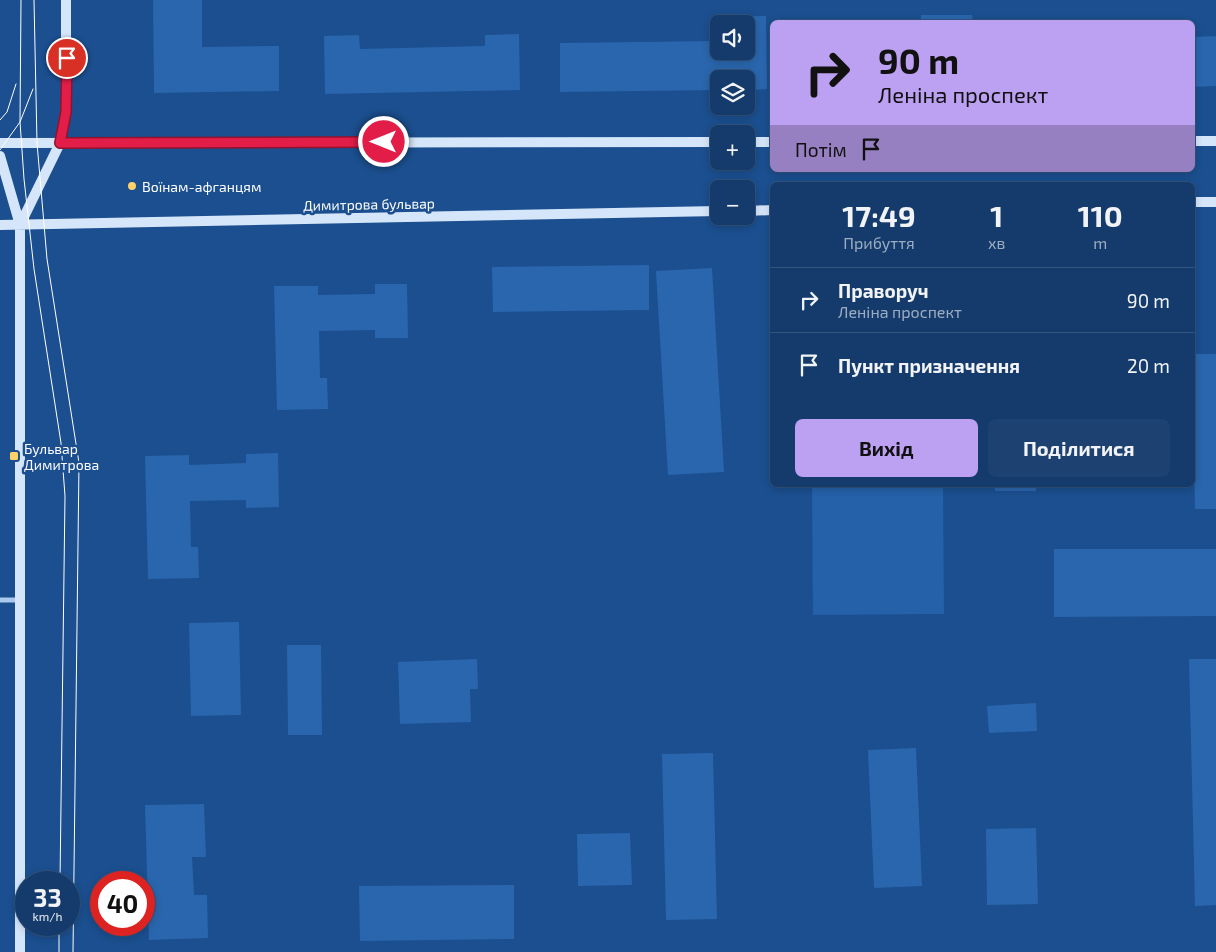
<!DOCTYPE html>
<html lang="uk">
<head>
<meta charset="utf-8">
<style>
  body { margin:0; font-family:"Exo 2",sans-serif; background:#1d4271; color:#f1f3f6; height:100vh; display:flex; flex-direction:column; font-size:19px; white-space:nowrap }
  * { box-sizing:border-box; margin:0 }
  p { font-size:16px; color:#9dadc1 }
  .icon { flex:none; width:28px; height:28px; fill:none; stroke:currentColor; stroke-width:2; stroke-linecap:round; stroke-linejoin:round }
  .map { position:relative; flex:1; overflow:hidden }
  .sheet { position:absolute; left:770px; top:182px; width:425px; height:305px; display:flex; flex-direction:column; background:#143b6b; border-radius:8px; box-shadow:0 2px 8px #0003,0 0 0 1px #33557e }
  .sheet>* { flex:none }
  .banner { position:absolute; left:770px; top:20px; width:425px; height:152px; border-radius:8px; box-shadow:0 2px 8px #0003,0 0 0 1px #33557e; background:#bca0f2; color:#111; overflow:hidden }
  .tools { position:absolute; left:710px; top:15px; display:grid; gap:10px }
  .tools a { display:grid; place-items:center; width:45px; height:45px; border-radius:8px; background:#143b6b; box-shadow:0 2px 8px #0003,0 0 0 1px #33557e; font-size:25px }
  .speed { position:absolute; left:15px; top:871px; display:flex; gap:10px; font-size:25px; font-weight:700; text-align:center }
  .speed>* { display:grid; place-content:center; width:65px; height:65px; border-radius:50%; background:#143b6b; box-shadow:0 2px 8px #0003,0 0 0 1px #33557e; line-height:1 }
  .speed small { font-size:12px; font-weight:400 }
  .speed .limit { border:8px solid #d22; background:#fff; color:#111 }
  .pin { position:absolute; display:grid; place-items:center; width:42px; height:42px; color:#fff; margin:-21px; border:2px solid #fff; border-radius:50%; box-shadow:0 1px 5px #0007 }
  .me { position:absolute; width:55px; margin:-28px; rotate:270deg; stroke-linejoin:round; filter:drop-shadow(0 0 4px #0008) }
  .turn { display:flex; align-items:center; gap:18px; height:105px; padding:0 25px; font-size:22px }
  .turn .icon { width:65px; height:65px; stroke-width:2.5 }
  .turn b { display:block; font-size:35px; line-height:42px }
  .then { display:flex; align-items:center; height:48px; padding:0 25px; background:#0003; gap:10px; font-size:19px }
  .eta { display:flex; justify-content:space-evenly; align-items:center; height:85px; text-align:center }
  .eta b { font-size:30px; font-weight:700; line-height:35px }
  .cta { display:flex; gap:10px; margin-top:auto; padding:10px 25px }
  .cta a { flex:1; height:58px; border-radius:8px; background:#bca0f2; color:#111; font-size:20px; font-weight:700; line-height:58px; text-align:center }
  .cta a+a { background:#1d4271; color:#f1f3f6 }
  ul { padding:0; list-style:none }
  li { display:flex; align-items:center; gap:15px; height:65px; padding:0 25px; border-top:1px solid #33557e }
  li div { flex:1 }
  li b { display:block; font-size:19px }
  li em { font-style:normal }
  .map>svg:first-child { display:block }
</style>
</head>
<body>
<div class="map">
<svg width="1216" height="952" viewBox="0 0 1216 952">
  <rect width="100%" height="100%" fill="#1b4f8f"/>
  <path fill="#2461a8" d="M812,485H943L944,614L813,615Z"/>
  <path fill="#2a66ad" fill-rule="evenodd" d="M153,0H202V47L279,46V91L154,93Z
    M921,15H972L973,22H921Z
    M766,16L767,89L746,90V79H719V90L560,92V43L715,41V17ZM719,24H746V51H719Z
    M519,34L520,90L325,94L324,36L359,35L360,49L485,46V35Z
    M1216,36V86L1192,87V37Z
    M649,265V310L493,312L492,267Z
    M712,268L724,472L668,475L656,271Z
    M375,284H407L408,338H375V330L319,331L320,378H327L328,409L277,410L274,286H318V295L375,294Z
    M1192,354H1216V509H1195Z
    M278,453L279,507L246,508V500L190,501L191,547H198L199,578L148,579L145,456L189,455V465L246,463V454Z
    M995,485H1036V491H995Z
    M1054,549H1216V616L1054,617Z
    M239,622L241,715L191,716L189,623Z
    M287,645H321L322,735H288Z
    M477,659L478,689H470L471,722L400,724L398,662Z
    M1189,659H1216V905L1195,906Z
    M1036,703L1037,731L989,733L987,706Z
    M916,748L922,886L874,888L868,750Z
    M713,753L717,919L666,920L662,754Z
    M204,804L206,857H192L194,895H207L208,938L149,940L145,805Z
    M1036,828L1038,904L987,905L986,829Z
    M630,833L632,885L578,886L577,834Z
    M514,885V939L360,941L359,886Z"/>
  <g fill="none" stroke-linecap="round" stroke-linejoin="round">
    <path stroke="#a9c9ee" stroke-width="5" d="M0,600H19"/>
    <path stroke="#d6e6fa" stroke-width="10" d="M1192,141H1216
      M746,142H772
      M0,143L719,142
      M0,156L20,225V952
      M1192,202H1216
      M746,211L772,210
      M0,225L719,211
      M20,225L60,143L66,112V0"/>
    <path stroke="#fff" stroke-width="1" d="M21,0L20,122L24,179L34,269L61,443L65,496L60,882
      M34,0L37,143L47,259L79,463L73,952
      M0,120L7,112L16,84
      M0,150L20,122L33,89
      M59,952V925"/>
  </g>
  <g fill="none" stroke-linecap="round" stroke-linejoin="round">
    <defs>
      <path id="route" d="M67,58L66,112L60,143L384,142"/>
    </defs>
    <use href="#route" stroke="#92132f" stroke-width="12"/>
    <use href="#route" stroke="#e11d48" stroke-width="9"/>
  </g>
  <g fill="#ffd166" stroke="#1b4f8f" stroke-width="2">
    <circle cx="132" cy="186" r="5"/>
    <rect x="9" y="451" width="10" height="10" rx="2.5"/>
  </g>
  <g text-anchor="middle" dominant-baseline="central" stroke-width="5" stroke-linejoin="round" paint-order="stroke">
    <g font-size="14" fill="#fff" stroke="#1b4f8f" text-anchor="start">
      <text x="142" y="186">Воїнам-афганцям</text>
      <text x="24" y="448">Бульвар<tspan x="24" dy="16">Димитрова</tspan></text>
    </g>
    <g font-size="14" fill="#fff" stroke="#1b4f8f">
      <text transform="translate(369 204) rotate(-1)">Димитрова бульвар</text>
    </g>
  </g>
</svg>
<div class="tools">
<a><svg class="icon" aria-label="sound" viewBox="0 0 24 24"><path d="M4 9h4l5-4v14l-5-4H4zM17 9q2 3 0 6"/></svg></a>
<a><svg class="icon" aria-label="layers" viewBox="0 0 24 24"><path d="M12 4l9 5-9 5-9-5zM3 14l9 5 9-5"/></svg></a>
<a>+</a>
<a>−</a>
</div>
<div class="speed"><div>33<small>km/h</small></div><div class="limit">40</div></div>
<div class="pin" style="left:67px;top:58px;background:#d93025"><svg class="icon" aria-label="arrive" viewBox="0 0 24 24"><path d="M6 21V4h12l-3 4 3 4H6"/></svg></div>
<svg class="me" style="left:384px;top:142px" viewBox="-20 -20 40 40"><circle r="17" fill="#e11d48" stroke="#fff" stroke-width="3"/><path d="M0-11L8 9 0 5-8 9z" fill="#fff"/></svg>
<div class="banner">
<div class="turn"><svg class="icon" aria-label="right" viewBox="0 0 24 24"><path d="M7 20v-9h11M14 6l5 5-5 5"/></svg><div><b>90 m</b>Леніна проспект</div></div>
<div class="then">Потім<svg class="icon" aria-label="arrive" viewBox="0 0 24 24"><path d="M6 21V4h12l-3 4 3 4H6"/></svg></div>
</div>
<section class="sheet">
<div class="eta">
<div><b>17:49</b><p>Прибуття</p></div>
<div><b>1</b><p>хв</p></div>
<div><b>110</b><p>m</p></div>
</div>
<ul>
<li><svg class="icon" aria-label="right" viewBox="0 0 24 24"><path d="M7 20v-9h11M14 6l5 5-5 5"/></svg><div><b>Праворуч</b><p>Леніна проспект</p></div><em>90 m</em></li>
<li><svg class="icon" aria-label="arrive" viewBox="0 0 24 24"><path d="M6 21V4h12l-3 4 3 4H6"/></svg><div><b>Пункт призначення</b></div><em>20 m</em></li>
</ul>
<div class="cta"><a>Вихід</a><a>Поділитися</a></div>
</section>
</div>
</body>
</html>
